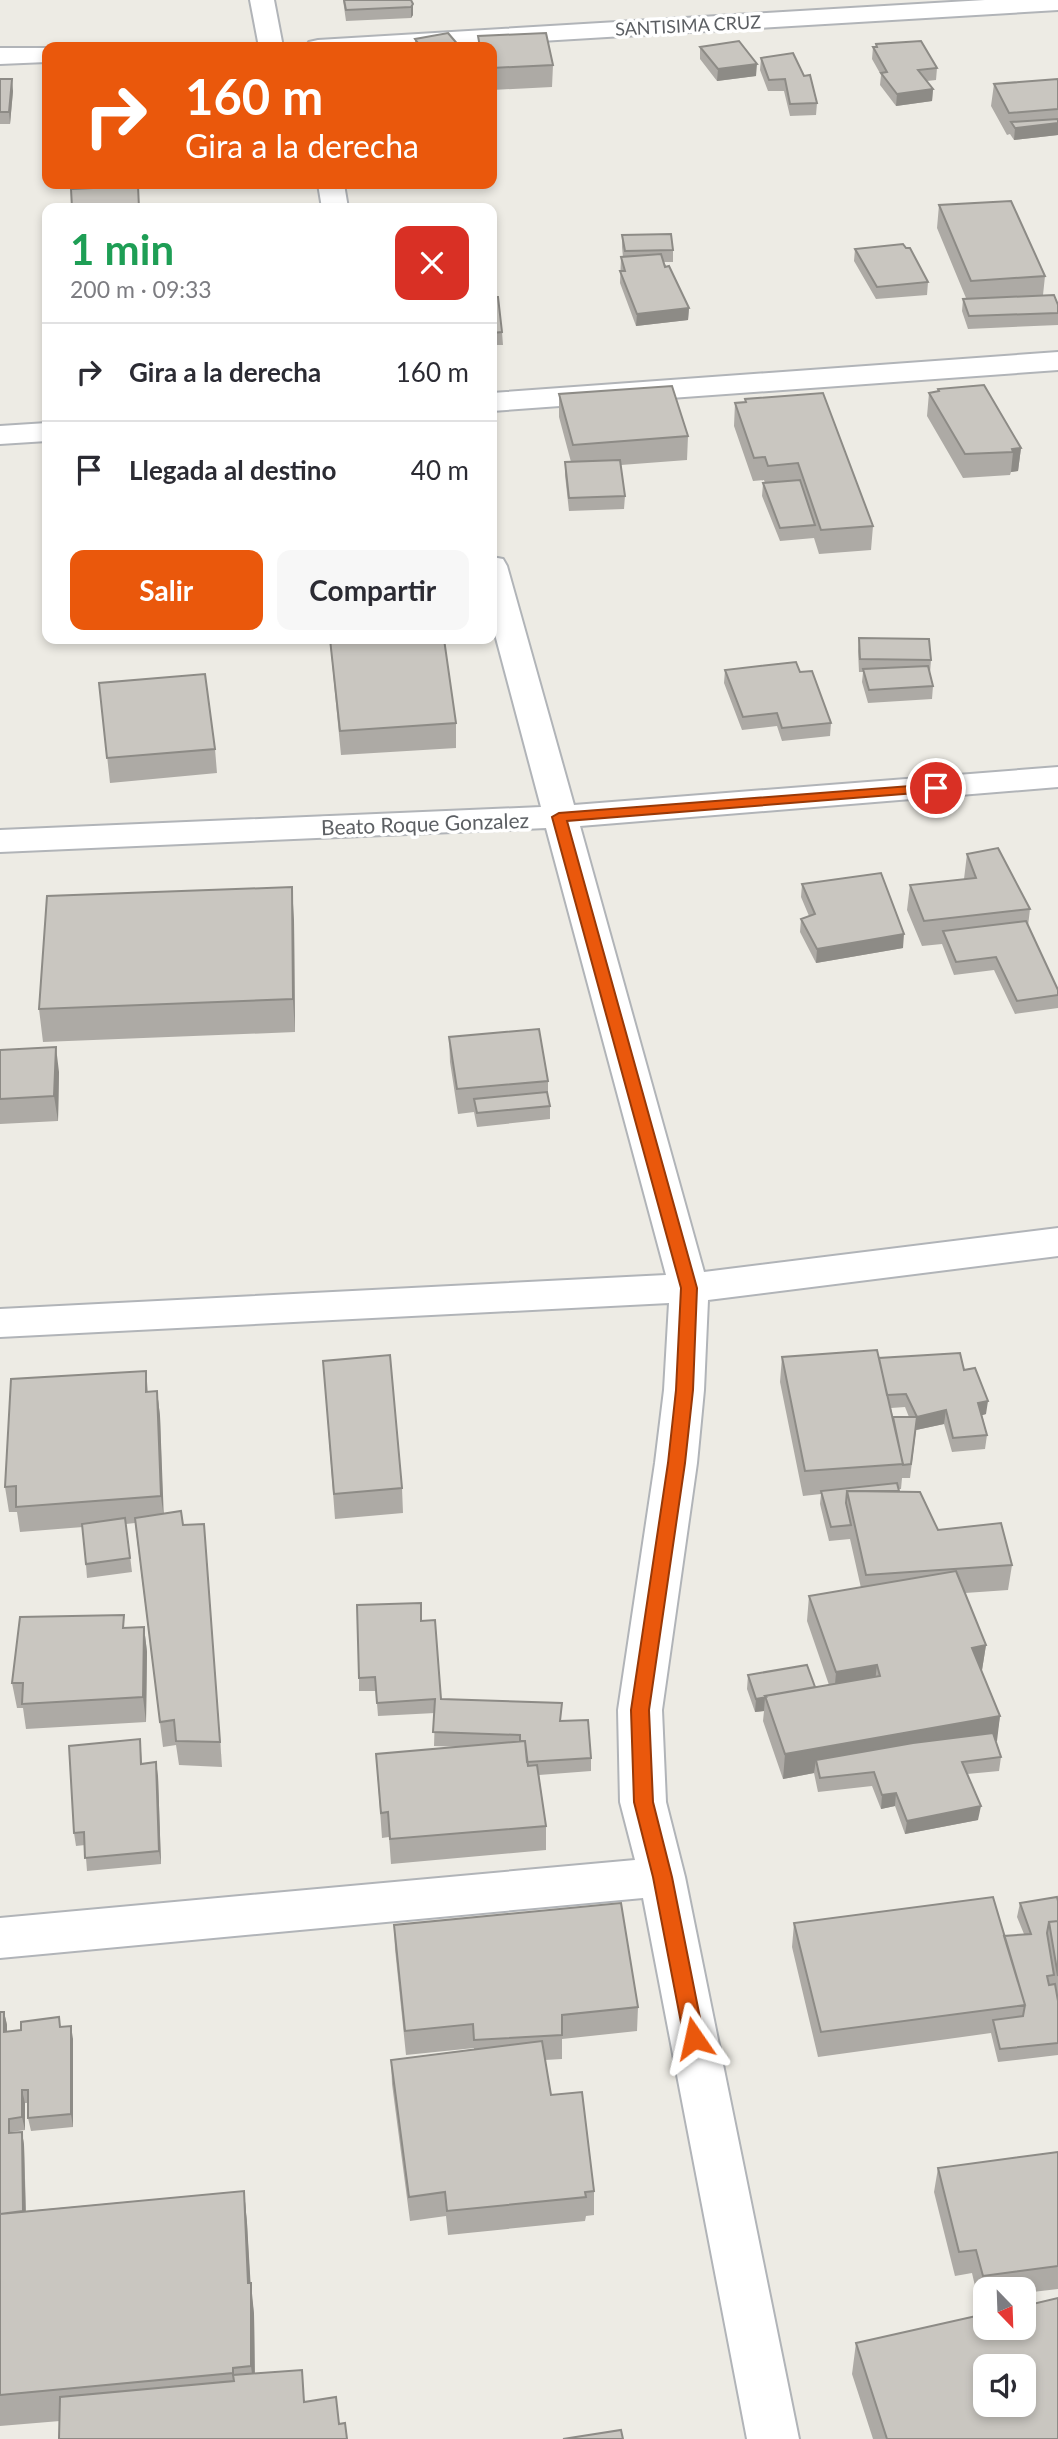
<!DOCTYPE html>
<html lang="es">
<head>
<meta charset="utf-8">
<style>
  body { margin:0; font-family:Lato,sans-serif; background:#f7f7f7; color:#2b2b33; height:100vh; display:flex; flex-direction:column; font-size:26px; white-space:nowrap }
  * { box-sizing:border-box; margin:0 }
  p { font-size:23px; color:#7c7c81 }
  .icon { flex:none; width:38px; height:38px; fill:none; stroke:currentColor; stroke-width:2; stroke-linecap:round; stroke-linejoin:round }
  .map { position:relative; flex:1; overflow:hidden }
  .panel { position:absolute; left:42px; top:203px; width:455px; height:441px; display:flex; flex-direction:column; background:#fff; border-radius:14px; box-shadow:0 4px 10px #0003 }
  .panel>* { flex:none }
  .hud { position:absolute; left:42px; top:42px; width:455px; height:147px; border-radius:14px; box-shadow:0 4px 10px #0003; background:#ea580c; color:#fff; overflow:hidden }
  .needle { width:46px; rotate:157deg }
  .controls { position:absolute; left:973px; top:2277px; display:grid; gap:14px }
  .controls a { display:grid; place-items:center; width:63px; height:63px; border-radius:14px; background:#fff; box-shadow:0 4px 10px #0003; font-size:35px }
  .pin { position:absolute; display:grid; place-items:center; width:60px; height:60px; color:#fff; margin:-30px; border:4px solid #fff; border-radius:50%; box-shadow:0 2px 7px #0007 }
  .me { position:absolute; width:77px; margin:-38px; rotate:349deg; stroke-linejoin:round; filter:drop-shadow(0 0 5px #0008) }
  .turn { display:flex; align-items:center; gap:24px; height:147px; padding:0 28px; font-size:32px }
  .turn .icon { width:91px; height:91px; stroke-width:2.5 }
  .turn b { display:block; font-size:49px; line-height:60px }
  .round { display:grid; place-items:center; flex:none; width:74px; height:74px; border-radius:14px; background:#f7f7f7 }
  .summary { display:flex; align-items:center; justify-content:space-between; height:119px; padding:0 28px }
  h1 { font-size:42px; font-weight:700; line-height:52px; color:#1e9e55 }
  .action { display:flex; gap:14px; margin-top:auto; padding:14px 28px }
  .action a { flex:1; height:80px; border-radius:14px; background:#ea580c; color:#fff; font-size:28px; font-weight:700; line-height:80px; text-align:center }
  .action a+a { background:#f7f7f7; color:#2b2b33 }
  ul { padding:0; list-style:none }
  li { display:flex; align-items:center; gap:21px; height:98px; padding:0 28px; border-top:2px solid #e1e1e2 }
  li div { flex:1 }
  li b { display:block; font-size:26px }
  li em { font-style:normal }
  .map>svg:first-child { display:block }
</style>
</head>
<body>
<div class="map">
<svg width="1058" height="2439" viewBox="0 0 1058 2439">
  <rect width="100%" height="100%" fill="#edebe4"/>
  <g fill="none" stroke-linecap="round" stroke-linejoin="round">
    <defs>
      <path id="minor" d="M250,0H274L283,47H259Z
        M985,0H1058V10L439,47H306L309,42L318,40Z
        M0,48H47V62L0,64Z
        M318,184H344L348,208H322Z
        M1058,352V370L492,411V393Z
        M47,423V441L0,444V426Z
        M492,557L503,559L507,566L574,805L1058,767V787L580,826L704,1272L1058,1228V1256L708,1300L704,1390L697,1463L662,1710L666,1802L685,1877L799,2439H747L643,1898L0,1958V1918L635,1860L620,1802L618,1710L655,1463L664,1390L669,1303L0,1337V1309L666,1275L546,828L0,852V830L541,807L492,623Z"/>
    </defs>
    <use href="#minor" stroke="#b1b4b8" stroke-width="4"/>
    <use href="#minor" fill="#fff" fill-rule="evenodd"/>
  </g>
  <path fill="#adaaa5" fill-rule="evenodd" d="M343,0H411L413,15L411,18L346,21Z
    M478,36L553,65L552,87L492,90V47H478Z
    M415,39L460,47H415Z
    M876,44L937,68L936,80L927,81L933,89L932,101L896,106L880,85L881,75L872,59L873,47H876Z
    M700,47L756,76L717,81L700,59Z
    M761,58L817,103L816,115L790,116L784,91H768L760,70Z
    M47,67V116H45L44,104Z
    M0,79L13,91L10,124H0Z
    M1058,79V135L1014,140L1010,134L1007,135L991,106L994,84Z
    M86,184H199L138,187L139,208H72L86,188Z
    M939,205L1045,276L1043,295L1058,305V325L968,329L962,311L963,299L966,298L937,228Z
    M622,235L673,250V262H664L689,308L688,320L636,326L620,283L621,257H623L622,247Z
    M855,249L928,282L927,295L876,299L854,261Z
    M492,297L502,332L503,345H492Z
    M938,389L1021,448L1018,471L1011,472L1010,475L963,478L927,416L929,393L937,392Z
    M559,394L688,436L687,460L621,465L625,496L624,509L569,511L565,475V462H571L559,417Z
    M745,399L873,526L871,550L819,554L814,538L780,541L762,496L763,483H765L764,480L753,481L734,426L735,403L745,402Z
    M859,638L931,660L930,673L933,686L932,699L868,703L862,682L863,672H859L858,651Z
    M291,639H444L456,723V748L341,755L330,642L291,643Z
    M725,670L800,672L831,723L830,736L782,741L777,726L742,730L724,683Z
    M99,683L215,749L217,773L110,783Z
    M967,854L1030,909L1028,926L1058,990V1008L1015,1014L994,970L954,975L942,944L922,946L907,910L910,885L964,879Z
    M802,884L903,948L816,963L800,932L801,919L809,916L801,897Z
    M294,920L295,1032L43,1042L39,1009Z
    M449,1037L548,1081V1096L550,1106V1119L477,1127L474,1112L458,1114L450,1062Z
    M0,1050L59,1072L58,1121L0,1124Z
    M782,1357L879,1358L964,1370L986,1414L982,1415L987,1435L985,1449L952,1452L944,1424L916,1430L910,1478H902L901,1489H898L899,1491L938,1530L1012,1565L1008,1590L965,1593L986,1645L982,1670H981L1000,1716L996,1741L1001,1757L999,1771L967,1774L978,1820L905,1834L895,1806L881,1809L872,1786L818,1792L814,1773L783,1779L763,1721L764,1711L755,1712L747,1689L748,1675L815,1687L829,1685L807,1621L809,1596L861,1588L850,1539L829,1541L820,1504L821,1494L803,1496L780,1382ZM905,1407L909,1417H893L891,1408Z
    M146,1371L148,1392L157,1391L160,1416L163,1513L183,1525L206,1549L222,1767L179,1765L176,1745L163,1747L135,1523L126,1524L132,1572L87,1578L83,1527L20,1532L17,1512H9L5,1487Z
    M325,1386L402,1488L403,1513L335,1519Z
    M421,1621L441,1699L561,1721L591,1758V1771L539,1775L546,1826V1850L391,1864L389,1837L382,1838L376,1754L463,1747L434,1746L435,1713L378,1716L376,1691H359V1678Z
    M144,1627L147,1652L146,1722L26,1729L23,1708H17L12,1683L126,1628Z
    M140,1739L142,1764L158,1776L161,1864L87,1871L85,1845L76,1846L74,1833Z
    M1058,1901V2055L998,2062L991,2033L818,2057L792,1947L794,1923L1004,1936L1024,1934L1017,1917L1020,1903Z
    M394,1925L638,2007L637,2031L562,2039V2059L545,2060L551,2095L594,2191V2215L586,2216L585,2221L448,2235L446,2216L410,2221L392,2084L391,2060L474,2049V2048L406,2055L395,1949Z
    M0,2012H4L7,2025V2032L61,2027L73,2039V2127L31,2131L28,2118V2103H25V2130L11,2132V2133L22,2132L24,2145L26,2211L244,2191L247,2223L250,2283L254,2314L255,2373L305,2402L339,2424L347,2439L60,2421L0,2426Z
    M1058,2152V2289L1024,2293V2289H985V2298L978,2299L972,2273L955,2276L934,2192L938,2168Z
    M856,2343L1058,2439H873L852,2374Z"/>
  <path fill="#8d8b86" d="M413,4V15L411,18V7Z
    M757,64L756,76L717,81L718,69Z
    M12,79L13,91L10,124L9,112Z
    M933,89L932,101L896,106L897,94Z
    M1058,123V135L1014,140L1015,128Z
    M689,308L688,320L636,326L637,314Z
    M1021,448L1018,471L1011,472L1013,452L1012,449Z
    M292,887L294,920L295,1032L293,999Z
    M904,934L903,948L816,963L817,949Z
    M56,1047L59,1072L58,1121L54,1096Z
    M157,1391L160,1416L164,1521L161,1496Z
    M988,1401L986,1414L976,1417L978,1403Z
    M946,1410L944,1424L916,1430L917,1417Z
    M204,1524L206,1549L222,1767L220,1742Z
    M144,1627L147,1652L146,1722L143,1697Z
    M986,1645L982,1670L968,1673L972,1648Z
    M877,1665L874,1690L834,1697L836,1672Z
    M765,1697L764,1711L755,1712L756,1699Z
    M1000,1716L997,1741L818,1773L816,1760L814,1773L783,1779L785,1754Z
    M156,1762L158,1776L161,1864L159,1851Z
    M896,1793L895,1806L881,1809L882,1795Z
    M981,1806L978,1820L905,1834L907,1821Z
    M4,2012L7,2025V2045L4,2032Z
    M71,2026L73,2039V2127L71,2114Z
    M22,2090L25,2103V2130L22,2117Z
    M22,2132L24,2145L26,2228L23,2215Z
    M244,2191L247,2223L251,2290V2283L254,2314L255,2397L251,2366Z"/>
  <path fill="#c9c6c0" stroke="#8d8b86" stroke-width="2" fill-rule="evenodd" d="M344,0H411L413,4L411,7L346,10Z
    M448,33L460,47H421L415,39Z
    M546,33L553,65L492,68V47H480L478,36Z
    M739,41L757,64L718,69L700,47Z
    M921,41L937,68L918,70L933,89L897,94L881,73L887,72L873,47H877L876,44Z
    M793,53L804,76L810,75L817,103L790,104L785,79L769,80L761,58Z
    M45,67H47V104H44Z
    M0,79H12L9,112H0Z
    M1058,79V109L1009,113L994,84Z
    M1058,119V123L1015,128L1011,122Z
    M138,186L139,208H72L71,189Z
    M1011,201L1045,276L971,281L939,205Z
    M671,234L673,250L625,251L622,235Z
    M903,244L906,248H910L928,282L877,287L855,249Z
    M661,254L665,267L669,266L689,308L637,314L620,271H625L621,257Z
    M1054,295L1058,305V313L969,316L963,299Z
    M492,297H498L502,332L492,333Z
    M984,385L1021,448L1012,449L1013,452L965,454L929,393L939,391L938,389Z
    M672,386L688,436L573,445L559,394Z
    M823,393L873,526L821,530L798,463L768,466L765,457L754,458L735,403L746,402L745,399Z
    M620,460L625,496L569,498L565,462Z
    M800,480L815,525L780,528L763,483Z
    M859,638L929,639L931,660L860,659Z
    M330,639H444L456,723L340,731Z
    M796,662L800,672L812,671L831,723L782,728L777,713L743,717L725,670Z
    M928,666L933,686L869,690L863,669Z
    M205,674L215,749L107,758L99,683Z
    M998,848L1030,909L924,921L910,885L976,878L967,854Z
    M881,873L904,934L817,949L801,919L815,914L802,884Z
    M292,887L293,999L39,1009L47,896Z
    M1026,921L1058,990V995L1017,1001L996,957L956,962L943,931Z
    M539,1029L548,1081L457,1089L449,1037Z
    M56,1047L54,1096L0,1099V1050Z
    M547,1092L550,1106L477,1113L474,1099Z
    M877,1350L903,1464L805,1471L782,1357Z
    M960,1353L964,1370L975,1368L988,1401L978,1403L987,1435L953,1438L946,1410L917,1417L906,1394L887,1395L879,1358Z
    M390,1355L402,1488L334,1494L323,1361Z
    M146,1371V1392L157,1391L161,1496L16,1507V1486L5,1487L11,1379Z
    M893,1417H917L911,1464L903,1465Z
    M897,1483L899,1491H847L846,1503L851,1525L831,1527L821,1491Z
    M847,1491L920,1492L938,1530L1001,1523L1012,1565L866,1575Z
    M181,1511L183,1525L204,1524L220,1742L176,1741L174,1720L160,1722L135,1518Z
    M125,1518L130,1558L86,1564L82,1524Z
    M956,1571L986,1645L972,1648L1000,1716L785,1754L765,1696L880,1676L877,1665L836,1672L809,1596Z
    M421,1603V1621L435,1620L441,1699L562,1703L560,1721L588,1720L591,1758L527,1762L525,1741H520V1735L433,1732L435,1699L377,1703L375,1677L359,1678L357,1605Z
    M124,1615L123,1628L144,1627L143,1697L22,1704L23,1683H12L20,1617Z
    M807,1665L815,1687L765,1696L766,1697L756,1699L748,1675Z
    M993,1733L1001,1757L962,1762L981,1806L907,1821L896,1793L882,1795L874,1772L820,1778L816,1760L913,1743Z
    M140,1739L141,1764L156,1762L159,1851L85,1858L84,1832L74,1833L69,1746Z
    M525,1741L528,1766L537,1765L546,1826L390,1839L388,1812L381,1813L376,1754Z
    M993,1897L1025,2005L821,2032L794,1923Z
    M1057,1897L1058,1901V1921L1049,1922L1047,1933L1054,1975L1047,1976L1049,1985L1055,1984L1058,2001V2043L1000,2049L993,2020L1023,2016L1025,2005L1004,1936L1031,1934L1020,1903Z
    M621,1903L638,2007L562,2015V2035L474,2040L473,2024L405,2031L394,1925Z
    M1058,1921V1976L1049,1922Z
    M0,2012H4V2032L21,2030V2022L59,2017L60,2027L71,2026V2114L28,2118V2090H22V2117L9,2119V2133L22,2132L23,2211L0,2214Z
    M542,2041L551,2095L582,2092L594,2191L585,2192L586,2197L447,2211L445,2192L409,2197L391,2060Z
    M1058,2152V2266L983,2276L976,2250L959,2252L938,2168Z
    M244,2191L248,2283H251V2366L233,2368V2373L0,2395V2214Z
    M1058,2298V2439H887L856,2343L985,2314V2328H1024V2306ZM985,2366H1024V2404H985Z
    M302,2370L304,2402L336,2397L339,2424L345,2423L347,2439H59L60,2397L234,2381L233,2375Z
    M621,2430L623,2439H563Z"/>
  <path fill="#ea580c" stroke="#983908" stroke-width="2" d="M936,784L943,788L941,791L567,821L697,1288L693,1390L685,1463L649,1710L653,1802L672,1877L704,2038L701,2044L694,2046L687,2044L684,2038L653,1877L634,1802L631,1710L668,1463L676,1390L681,1288L552,817L559,813Z"/>
  <g text-anchor="middle" dominant-baseline="central" stroke-width="7" stroke-linejoin="round" paint-order="stroke">
    <g font-size="18" fill="#5c5f63" stroke="#fff">
      <text transform="translate(688 25) rotate(-3)">SANTISIMA CRUZ</text>
    </g>
    <g font-size="21" fill="#5c5f63" stroke="#fff">
      <text transform="translate(425 823) rotate(-2)">Beato Roque Gonzalez</text>
    </g>
  </g>
</svg>
<div class="controls">
<a><svg class="needle" viewBox="-14 -14 28 28"><path d="M0-13l5 13h-10z" fill="#e53935"/><path d="M0 13l5-13h-10z" fill="#7c7c81"/></svg></a>
<a><svg class="icon" aria-label="sound" viewBox="0 0 24 24"><path d="M4 9h4l5-4v14l-5-4H4zM17 9q2 3 0 6"/></svg></a>
</div>
<div class="pin" style="left:936px;top:788px;background:#d93025"><svg class="icon" aria-label="arrive" viewBox="0 0 24 24"><path d="M6 21V4h12l-3 4 3 4H6"/></svg></div>
<svg class="me" style="left:694px;top:2038px" viewBox="-20 -20 40 40"><path d="M0-17L14 15 0 8-14 15z" fill="#ea580c" stroke="#fff" stroke-width="4"/></svg>
<div class="hud">
<div class="turn"><svg class="icon" aria-label="right" viewBox="0 0 24 24"><path d="M7 20v-9h11M14 6l5 5-5 5"/></svg><div><b>160 m</b>Gira a la derecha</div></div>
</div>
<section class="panel">
<div class="summary"><div><h1>1 min</h1><p>200 m · 09:33</p></div><a class="round" style="background:#d93025;color:#fff"><svg class="icon" aria-label="close" viewBox="0 0 24 24"><path d="M6 6l12 12M18 6L6 18"/></svg></a></div>
<ul>
<li><svg class="icon" aria-label="right" viewBox="0 0 24 24"><path d="M7 20v-9h11M14 6l5 5-5 5"/></svg><div><b>Gira a la derecha</b></div><em>160 m</em></li>
<li><svg class="icon" aria-label="arrive" viewBox="0 0 24 24"><path d="M6 21V4h12l-3 4 3 4H6"/></svg><div><b>Llegada al destino</b></div><em>40 m</em></li>
</ul>
<div class="action"><a>Salir</a><a>Compartir</a></div>
</section>
</div>
</body>
</html>
